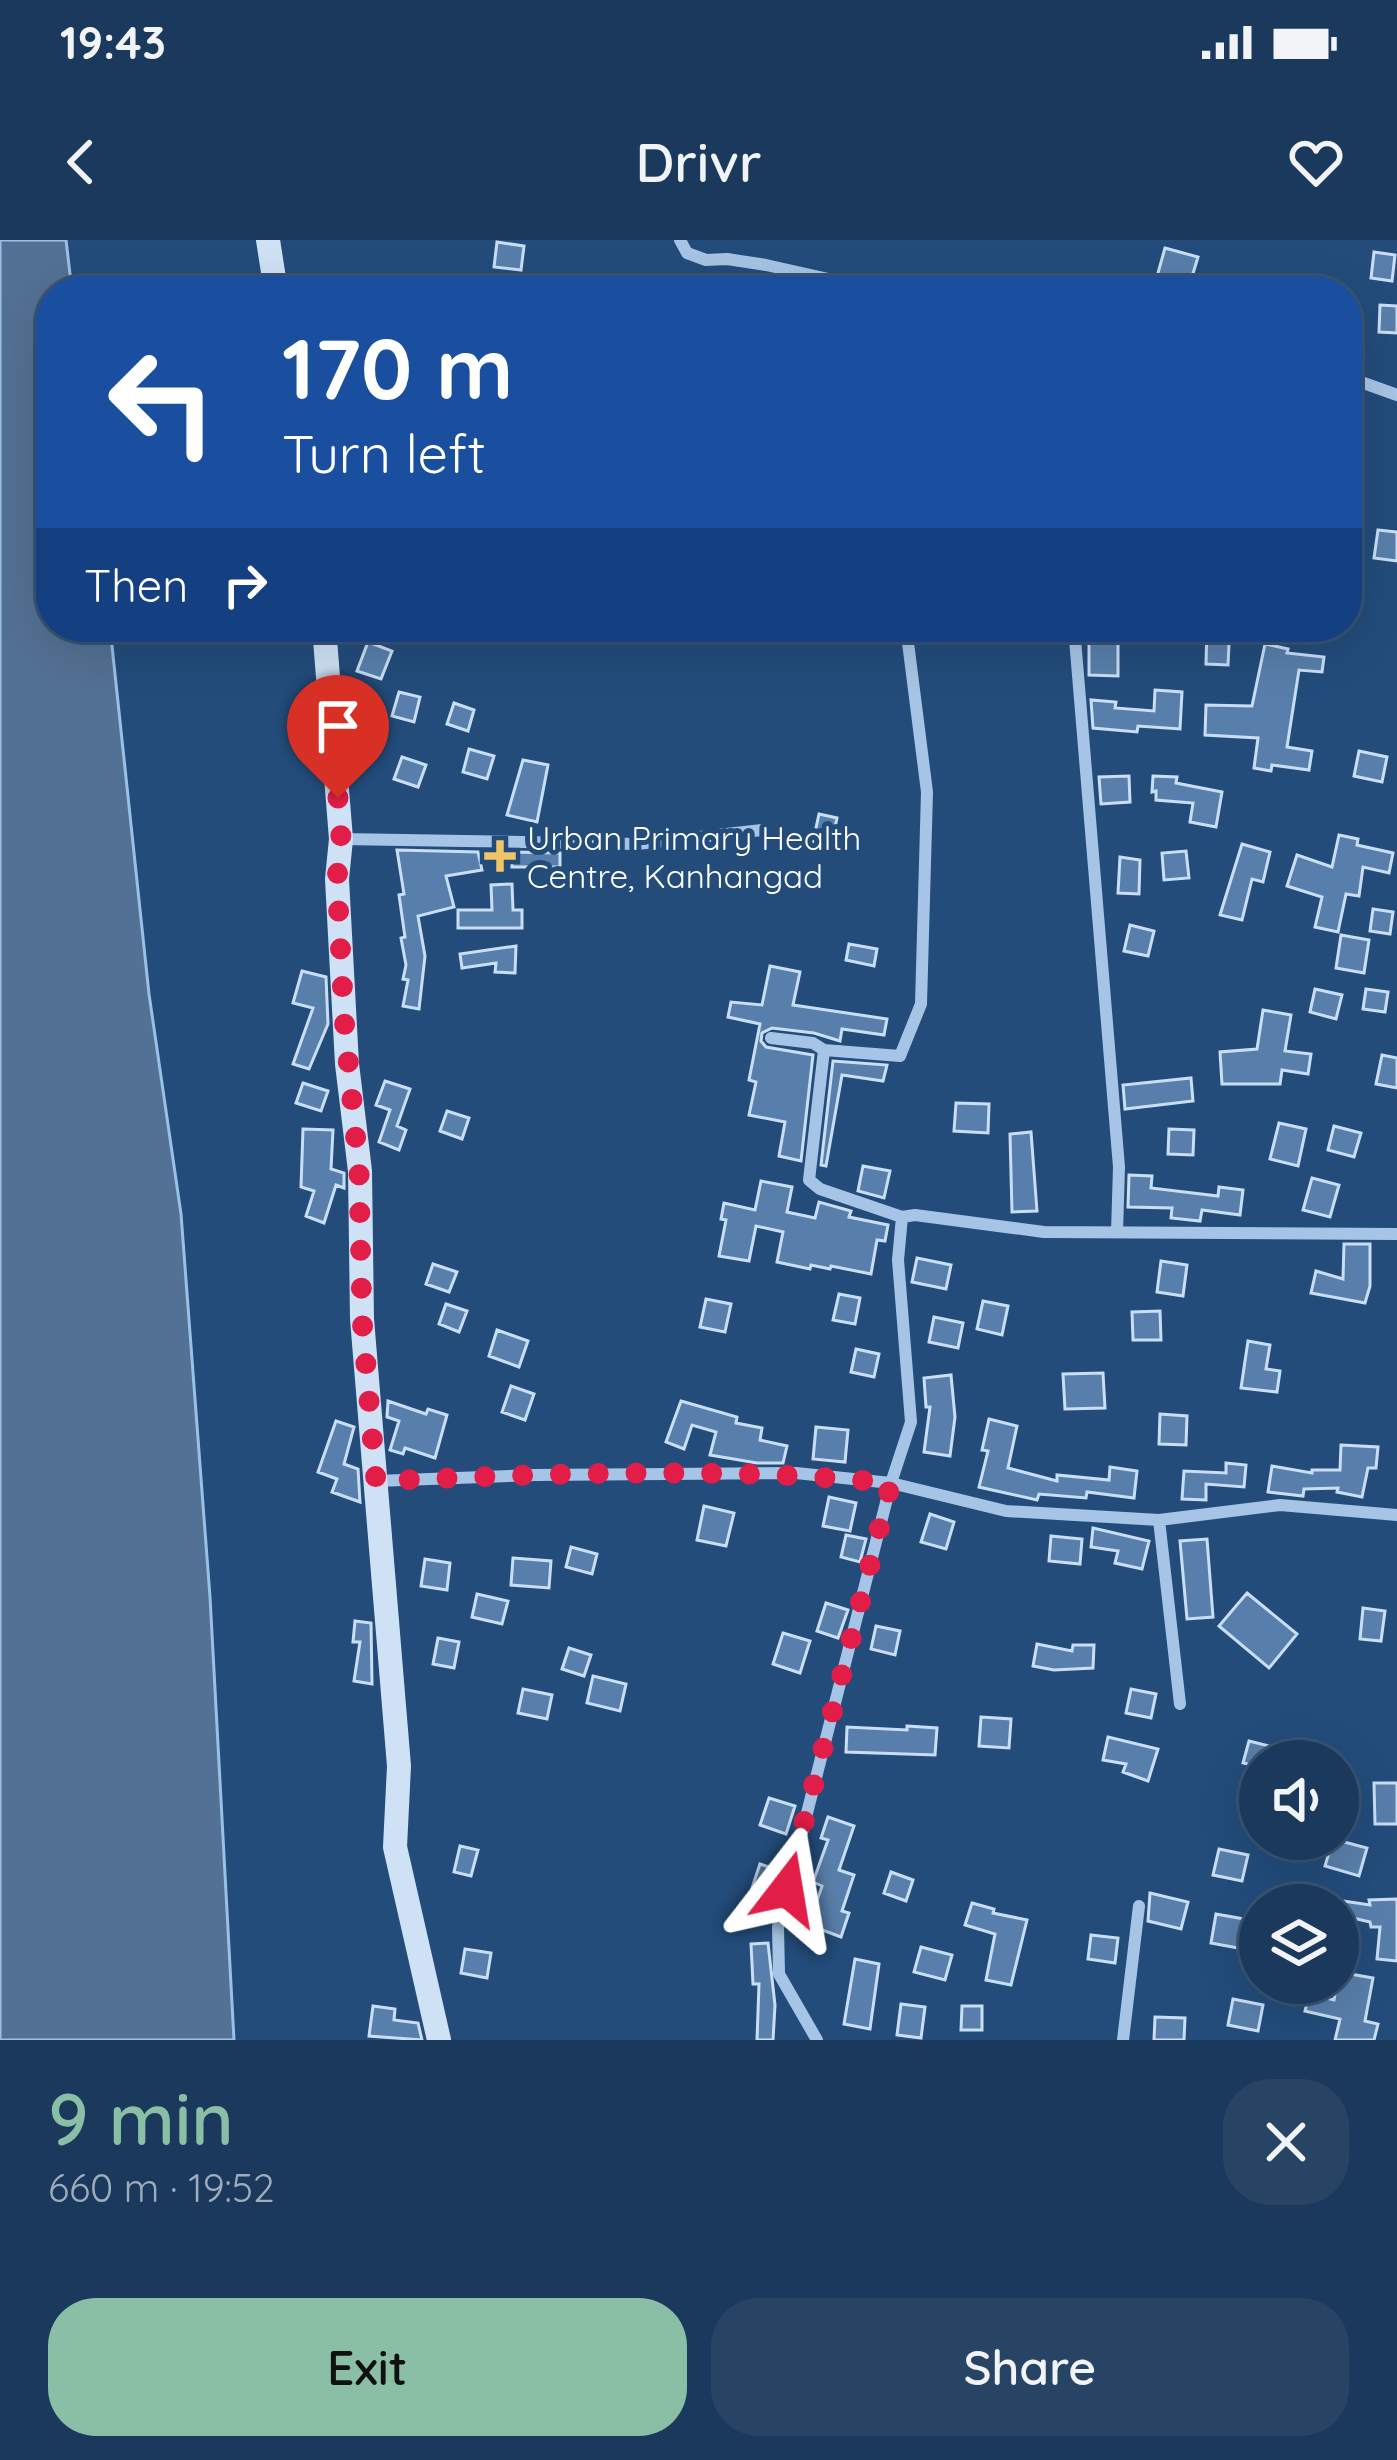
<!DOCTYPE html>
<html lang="en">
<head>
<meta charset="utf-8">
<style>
  body { margin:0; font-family:Quicksand,sans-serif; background:#274465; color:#f1f3f6; height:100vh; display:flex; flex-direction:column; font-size:45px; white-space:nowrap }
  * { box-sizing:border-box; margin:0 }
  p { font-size:39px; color:#9facbb }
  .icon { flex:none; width:66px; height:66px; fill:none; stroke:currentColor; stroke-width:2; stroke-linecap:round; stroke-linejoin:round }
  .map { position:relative; height:1800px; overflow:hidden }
  .sheet { display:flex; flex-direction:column; background:#1a395c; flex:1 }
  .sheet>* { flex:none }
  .guide { position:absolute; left:36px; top:36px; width:1326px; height:366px; border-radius:48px; box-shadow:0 12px 48px #0002,0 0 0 3px #385372; background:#1a4fa0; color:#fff; overflow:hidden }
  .fabs { position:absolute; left:1239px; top:1500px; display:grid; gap:24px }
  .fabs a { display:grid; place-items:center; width:120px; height:120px; border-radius:50%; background:#1a395c; box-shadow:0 12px 48px #0002,0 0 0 3px #385372; font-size:60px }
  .pin { position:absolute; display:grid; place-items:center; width:102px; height:102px; color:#fff; margin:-123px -51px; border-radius:50% 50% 50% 0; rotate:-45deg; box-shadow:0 0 12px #0007 }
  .pin .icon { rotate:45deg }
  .me { position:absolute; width:132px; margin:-66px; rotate:14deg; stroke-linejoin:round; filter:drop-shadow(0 0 9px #0008) }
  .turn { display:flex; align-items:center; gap:42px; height:252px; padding:0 48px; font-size:54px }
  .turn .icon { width:156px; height:156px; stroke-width:2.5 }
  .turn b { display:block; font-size:84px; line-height:102px }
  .then { display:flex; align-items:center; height:114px; padding:0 48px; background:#0003; gap:24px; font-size:45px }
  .round { display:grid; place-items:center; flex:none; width:126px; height:126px; border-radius:48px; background:#274465 }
  .headline { display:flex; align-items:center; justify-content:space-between; height:204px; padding:0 48px }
  h1 { font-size:72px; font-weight:600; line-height:90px; color:#8abfa5 }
  .action { display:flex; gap:24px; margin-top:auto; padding:24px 48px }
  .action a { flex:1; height:138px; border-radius:48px; background:#8abfa5; color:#111; font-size:48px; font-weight:600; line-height:138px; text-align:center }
  .action a+a { background:#274465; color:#f1f3f6 }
  .status { display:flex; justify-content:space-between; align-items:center; height:84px; padding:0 60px; background:#1a395c; direction:ltr }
  .status svg { height:33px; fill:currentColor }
  header { display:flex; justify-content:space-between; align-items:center; height:156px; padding:0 48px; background:#1a395c; font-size:54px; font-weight:600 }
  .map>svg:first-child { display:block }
</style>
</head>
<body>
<div class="status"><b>19:43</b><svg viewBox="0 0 49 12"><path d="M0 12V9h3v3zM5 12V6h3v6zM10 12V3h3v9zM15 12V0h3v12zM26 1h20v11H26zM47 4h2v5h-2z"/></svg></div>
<header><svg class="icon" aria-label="back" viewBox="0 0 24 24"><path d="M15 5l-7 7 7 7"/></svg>Drivr<svg class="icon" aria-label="heart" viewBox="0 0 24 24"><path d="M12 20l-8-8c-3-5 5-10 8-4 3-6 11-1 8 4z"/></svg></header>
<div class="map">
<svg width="1397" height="1800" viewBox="0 0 1397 1800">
  <rect width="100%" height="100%" fill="#234c7b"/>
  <path fill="#537194" stroke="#9ac0e6" stroke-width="3" d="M0,0H66L72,51H51V387H110L149,754L181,974L210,1357L234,1800H0Z"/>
  <path fill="#587fab" stroke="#c9def4" stroke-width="3" d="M497,2L524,6L521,30L494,27Z
    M1165,8L1198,17L1188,50L1156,40Z
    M1374,12L1395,15L1392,41L1371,38Z
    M1380,65L1397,66V93L1379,92Z
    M1378,290L1397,292V321L1374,318Z
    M1207,387H1222L1221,403L1229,404L1228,425L1206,424Z
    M1089,401L1118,402V436L1089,435Z
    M368,402L392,411L381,439L357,431Z
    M1265,404L1288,409L1287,413L1324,417L1322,432L1299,430L1287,507L1312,511L1309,530L1272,525L1271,531L1254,528L1258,498L1205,495L1206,465L1252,466Z
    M1155,450L1182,452L1180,489L1138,486L1137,492L1093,488L1091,460L1116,462L1115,468L1154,471Z
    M399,452L420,457L414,482L392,476Z
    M454,463L474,470L468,491L447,484Z
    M469,509L494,516L487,539L463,532Z
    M1359,511L1387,517L1382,542L1354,536Z
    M402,517L426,525L418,547L394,539Z
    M523,520L548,525L537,582L507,575Z
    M1129,536L1130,562L1101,564L1099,537Z
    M1153,536L1177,537L1176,543L1222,552L1216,587L1190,582L1193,563L1156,560V551L1152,552Z
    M819,574L837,578L830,610L812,606Z
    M1339,595L1358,599L1357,605L1393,613L1389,633L1363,627L1359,656L1346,654L1338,692L1315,687L1322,657L1287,646L1297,615L1332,627Z
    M1242,604L1270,612L1263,642L1252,639L1242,680L1220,675Z
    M397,610L478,612L482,630L446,636L454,667L418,676L425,716L419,769L403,766L408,740L403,739L406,725L401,698L405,697L399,655L404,654Z
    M1186,611L1189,638L1164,640L1162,613Z
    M512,612L560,613V627H512Z
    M1120,617L1140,620L1139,654L1118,653Z
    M512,644L513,670H522V688H458V670H492L491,645Z
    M1373,669L1393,672L1390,694L1370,691Z
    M1130,685L1154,691L1148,716L1124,711Z
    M1341,695L1369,700L1364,733L1336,728Z
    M849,704L877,709L874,726L846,720Z
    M516,706L515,733L495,732L496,723L462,728L460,714Z
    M770,726L800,732L793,765L887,779L884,795L842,789L840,801L814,793L772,788L762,793L761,801L766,807L813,815L801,921L779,916L785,882L749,875L756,842L749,840L760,784L728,777L731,762L762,765Z
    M302,731L326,737L328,784L309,829L293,824L313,768L293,763Z
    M1315,749L1342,755L1336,779L1310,772Z
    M1366,749L1388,752L1385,772L1363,769Z
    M1263,770L1291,775L1285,811L1311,814L1308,834L1282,830L1280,844H1222L1220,812L1257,809Z
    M1382,815L1397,818V848L1376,844Z
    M833,821L887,825L883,841L842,835L826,926L821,925Z
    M1191,838L1193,861L1125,869L1123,845Z
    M385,841L410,849L397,886L406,890L399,910L379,902L390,870L376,865Z
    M303,843L328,851L321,871L296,863Z
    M956,863L989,864L988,893L954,891Z
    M447,871L469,878L462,899L440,891Z
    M1279,883L1306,889L1298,926L1270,919Z
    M1334,886L1361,893L1354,917L1328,910Z
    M303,889L333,890L331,929L344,933V948L336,945L324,983L306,976L314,951L301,947Z
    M1169,889L1194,890L1193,915L1168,914Z
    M1031,892L1037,971L1012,972L1010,894Z
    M863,926L890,931L884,958L858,951Z
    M1129,935L1152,936L1151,948L1218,956L1219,947L1243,950L1240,975L1202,970L1200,981L1171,978L1172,968L1128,967Z
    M1312,938L1339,945L1330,977L1303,970Z
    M761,941L792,947L787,972L815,978L819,962L851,971L849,977L888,985L885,1001L877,1000L871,1034L831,1026L830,1029L811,1025L810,1029L777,1022L783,992L756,986L749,1021L719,1016L726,980L721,979L724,963L755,970Z
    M1344,1004H1370V1046L1365,1063L1311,1053L1316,1031L1343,1039Z
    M917,1018L951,1025L946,1049L912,1042Z
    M1161,1021L1187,1025L1183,1056L1157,1052Z
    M433,1024L457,1032L449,1052L426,1044Z
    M839,1054L860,1058L855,1084L833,1080Z
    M706,1059L731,1064L725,1092L700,1087Z
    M983,1061L1008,1066L1002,1095L977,1089Z
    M446,1064L467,1071L459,1092L439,1084Z
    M1160,1071L1161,1100H1133L1132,1072Z
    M934,1077L963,1083L958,1108L929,1102Z
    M497,1090L528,1101L519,1127L489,1116Z
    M1248,1101L1270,1105L1266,1129L1280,1131L1277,1152L1241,1148Z
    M856,1109L879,1114L874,1137L851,1132Z
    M1103,1133L1105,1168L1065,1169L1063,1134Z
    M951,1135L955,1177L950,1216L924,1212L930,1167H926L924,1138Z
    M511,1146L534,1154L525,1180L502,1172Z
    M388,1161L426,1174L428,1169L447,1175L435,1218L405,1208L403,1214L390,1210L399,1181L387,1177Z
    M681,1161L737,1177L736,1183L762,1188L760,1200L787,1206L783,1223H757L710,1215L716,1192L692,1185L684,1209L666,1202Z
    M1160,1174L1187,1176L1186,1205L1159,1204Z
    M989,1179L1017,1186L1008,1228L1057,1241V1235L1109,1240L1110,1227L1137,1231L1134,1258L1087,1252L1086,1258L1039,1254L1037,1260L979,1247L988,1211L982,1210Z
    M336,1181L354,1187L344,1224L358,1229L360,1262L332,1252L337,1239L318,1232Z
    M816,1187L848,1190L845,1222L813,1219Z
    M1341,1205L1378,1207L1376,1228H1368L1362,1257L1337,1252L1338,1248L1304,1249L1303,1256L1268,1252L1272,1226L1312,1233V1230H1340Z
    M1226,1223L1246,1225L1244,1247L1206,1244V1260L1182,1259L1184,1231L1226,1233Z
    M829,1257L856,1263L850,1291L823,1286Z
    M704,1266L734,1273L726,1306L697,1300Z
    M930,1274L954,1282L946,1309L921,1302Z
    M1093,1288L1149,1301L1142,1329L1115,1323L1118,1311L1091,1307Z
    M846,1295L866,1299L860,1322L841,1317Z
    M1051,1296L1082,1299L1080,1324L1049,1321Z
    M1207,1299L1213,1377L1187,1379L1180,1301Z
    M571,1307L597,1314L592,1334L566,1327Z
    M513,1318L551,1321L549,1348L511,1345Z
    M425,1319L450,1323L447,1350L421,1346Z
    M1247,1353L1297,1394L1269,1428L1219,1386Z
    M477,1354L508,1361L502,1384L472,1377Z
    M826,1363L848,1370L838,1398L817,1391Z
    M1363,1368L1385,1371L1381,1401L1360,1399Z
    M355,1381L371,1383L372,1444L354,1441L360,1402H353Z
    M876,1386L900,1391L895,1415L871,1409Z
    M783,1393L810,1401L800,1433L773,1424Z
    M438,1398L459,1402L454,1428L433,1424Z
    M1037,1404L1072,1411L1073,1405H1094L1093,1428L1054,1430L1033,1426Z
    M569,1408L591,1415L584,1436L562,1429Z
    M593,1436L626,1444L620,1471L587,1463Z
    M523,1449L552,1455L547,1479L518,1473Z
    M1131,1449L1156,1454L1151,1478L1126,1473Z
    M981,1477L1011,1479L1009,1508L979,1506Z
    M907,1486L937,1488L935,1515L846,1512L847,1487L907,1490Z
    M1108,1497L1158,1509L1148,1541L1123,1532L1126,1524L1103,1520Z
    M1249,1501L1289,1511L1292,1501L1318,1507L1315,1521H1260V1527L1243,1523Z
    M1374,1543H1397V1584H1375Z
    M769,1558L795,1566L786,1594L760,1585Z
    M828,1577L854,1586L839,1630L854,1635L842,1671L849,1673L841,1697L809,1685L822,1646L813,1642L828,1600L821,1598Z
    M1333,1599L1367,1608L1359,1636L1325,1626Z
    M460,1606L478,1610L471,1636L454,1632Z
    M1219,1609L1248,1615L1242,1641L1213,1635Z
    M760,1624L781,1631L775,1656L752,1648Z
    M891,1632L913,1640L906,1661L884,1653Z
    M1150,1653L1188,1662L1181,1689L1148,1681Z
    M1397,1659V1721L1377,1719L1380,1687H1371L1370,1682L1340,1675L1343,1661L1370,1665L1369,1660Z
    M972,1663L994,1669L993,1673L1027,1680L1011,1745L986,1740L995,1694L965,1685Z
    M1216,1674L1244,1679L1238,1708L1211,1703Z
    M1091,1695L1118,1698L1115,1723L1088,1719Z
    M768,1703L775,1765L773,1800H757L759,1744H753L751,1704Z
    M921,1707L952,1715L945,1740L914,1732Z
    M465,1709L491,1713L487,1738L461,1733Z
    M855,1719L879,1724L870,1789L844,1784Z
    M1339,1732L1373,1738L1365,1781L1378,1784L1374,1800H1335L1340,1779L1305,1771L1309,1754L1334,1760Z
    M1233,1759L1263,1765L1258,1791L1228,1785Z
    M901,1764L925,1767L921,1798L897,1795Z
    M373,1766L395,1769L394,1780L418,1783L422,1800L369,1796Z
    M962,1766H982V1790H961Z
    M1155,1777L1185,1778L1184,1800H1154Z"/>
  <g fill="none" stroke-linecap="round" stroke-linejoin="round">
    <path stroke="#a6c4e5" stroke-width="12" d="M680,0L687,13L706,20L727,19L766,25L882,51
      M1347,137L1397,155
      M1074,387L1119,927L1117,992
      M341,599L637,604L762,590
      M771,798L813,803L824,810L900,816L921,764L927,552L906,387
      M824,810L809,940L820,949L902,977L915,975L1044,992L1397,994
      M376,1241L535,1235L796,1233L891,1243L1006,1271L1159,1280L1280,1265L1397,1275
      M1159,1280L1180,1464
      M817,1800L779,1734L778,1687L891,1243L911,1182L898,1020L902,977
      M1123,1800L1139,1666"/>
    <path stroke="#cfe1f5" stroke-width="24" d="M268,0L276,51
      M324,387L341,599L337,639L347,824L360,931L362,1079L399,1526L395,1607L439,1800"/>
  </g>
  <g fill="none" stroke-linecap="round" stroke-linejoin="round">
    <path stroke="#e11d48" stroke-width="21" stroke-dasharray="0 37.8" d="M338,558L341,598L337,639L344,778L359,932L362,1079L376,1241C547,1234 720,1226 891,1243L787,1649"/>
  </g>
  <path fill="#f0c569" stroke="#234c7b" stroke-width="4.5" d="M494 598h12v12h12v12h-12v12h-12v-12h-12v-12h12z"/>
  <g text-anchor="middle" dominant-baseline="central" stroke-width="10" stroke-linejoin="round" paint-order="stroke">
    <g font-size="33" fill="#fff" stroke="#234c7b" text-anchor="start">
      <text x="527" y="597">Urban Primary Health<tspan x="527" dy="38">Centre, Kanhangad</tspan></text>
    </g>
  </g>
</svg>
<div class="fabs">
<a><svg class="icon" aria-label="sound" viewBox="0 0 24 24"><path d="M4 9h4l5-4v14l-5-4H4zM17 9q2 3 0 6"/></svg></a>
<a><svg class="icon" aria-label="layers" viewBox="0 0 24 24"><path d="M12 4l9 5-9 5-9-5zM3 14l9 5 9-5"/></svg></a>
</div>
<div class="pin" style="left:338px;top:558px;background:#d93025"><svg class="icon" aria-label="arrive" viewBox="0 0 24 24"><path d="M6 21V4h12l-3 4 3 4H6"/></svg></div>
<svg class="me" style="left:787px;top:1649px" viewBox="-20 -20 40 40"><path d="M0-17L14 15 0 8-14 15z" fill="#e11d48" stroke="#fff" stroke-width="4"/></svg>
<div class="guide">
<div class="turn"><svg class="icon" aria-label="left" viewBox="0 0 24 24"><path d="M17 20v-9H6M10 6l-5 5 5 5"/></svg><div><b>170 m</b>Turn left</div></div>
<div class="then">Then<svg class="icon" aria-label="right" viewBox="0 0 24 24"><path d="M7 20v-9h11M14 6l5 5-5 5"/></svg></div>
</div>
</div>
<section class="sheet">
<div class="headline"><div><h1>9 min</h1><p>660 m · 19:52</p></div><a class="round"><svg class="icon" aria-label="close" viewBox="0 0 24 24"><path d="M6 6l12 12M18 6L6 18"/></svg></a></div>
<div class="action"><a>Exit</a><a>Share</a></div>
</section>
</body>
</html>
